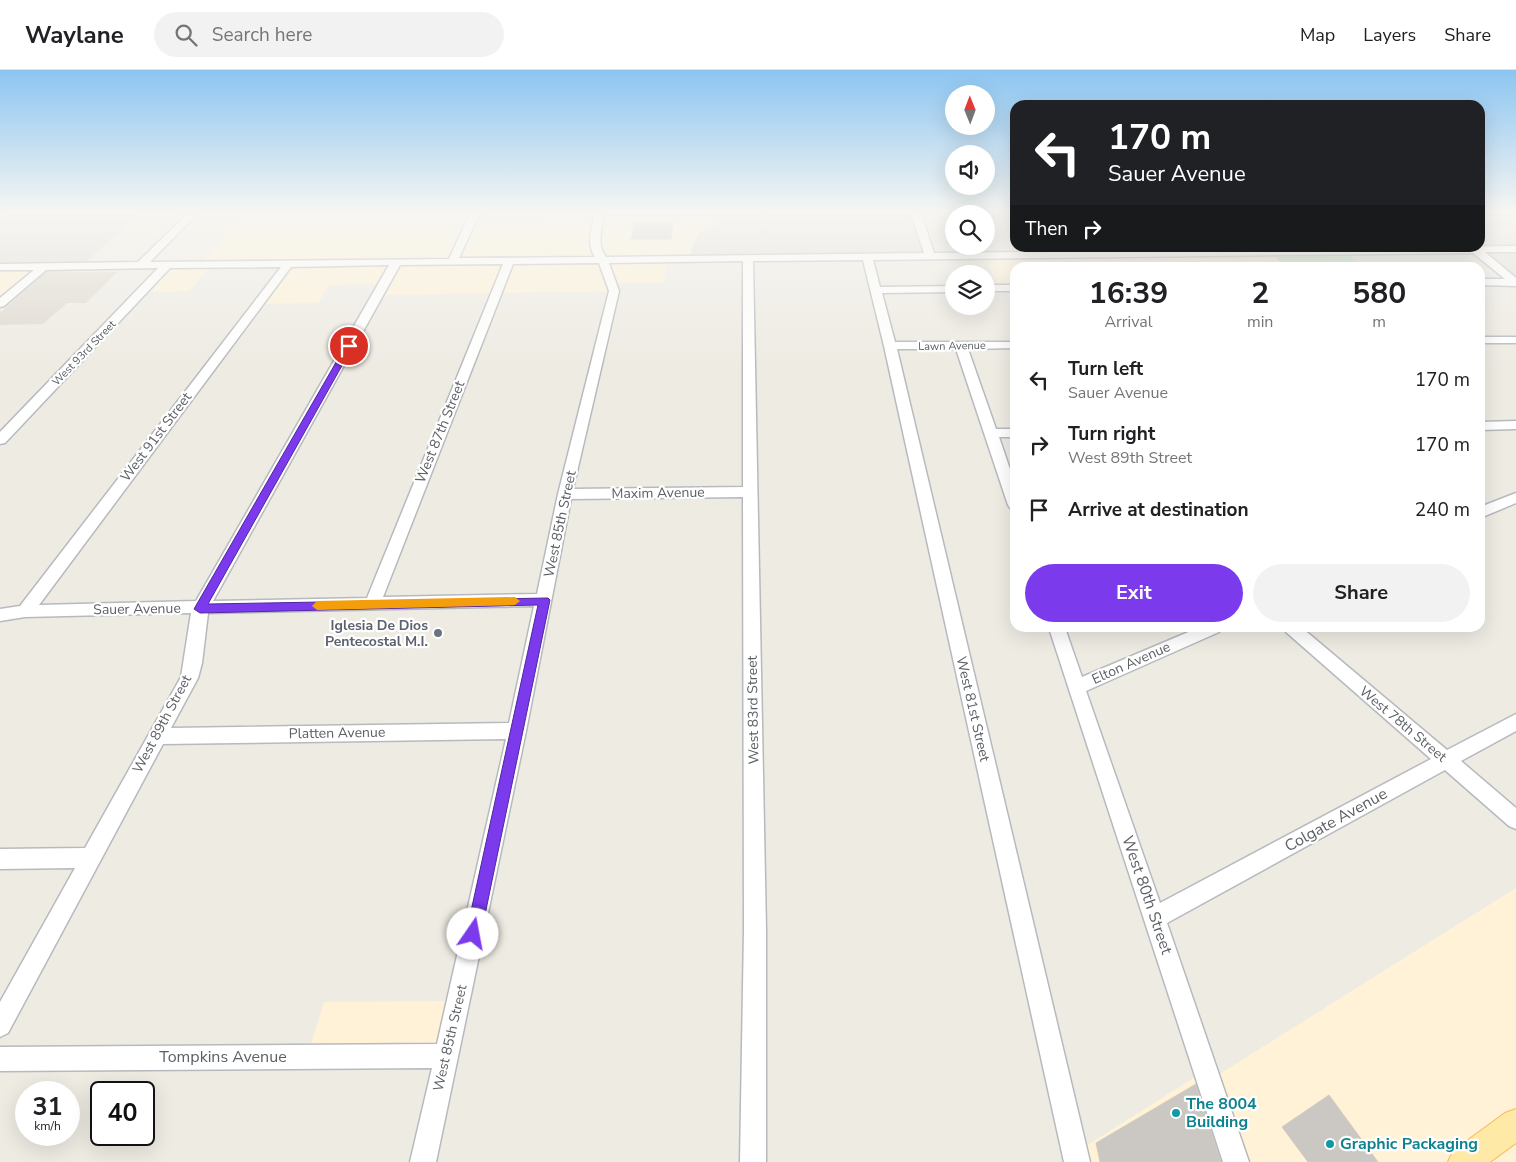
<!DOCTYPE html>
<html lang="en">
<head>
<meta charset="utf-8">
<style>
  body { margin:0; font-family:"Nunito Sans",sans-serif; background:#f2f2f2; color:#202124; height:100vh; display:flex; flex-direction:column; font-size:19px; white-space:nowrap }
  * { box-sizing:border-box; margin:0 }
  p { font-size:16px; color:#757577 }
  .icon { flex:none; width:28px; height:28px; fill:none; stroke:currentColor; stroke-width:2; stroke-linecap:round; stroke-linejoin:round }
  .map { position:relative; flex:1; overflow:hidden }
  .panel { position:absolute; left:1010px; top:192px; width:475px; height:370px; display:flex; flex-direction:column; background:#fff; border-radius:15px; box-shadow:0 5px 20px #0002 }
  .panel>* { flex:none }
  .top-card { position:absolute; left:1010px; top:30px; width:475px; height:152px; border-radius:15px; box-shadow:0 5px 20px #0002; background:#202124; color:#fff; overflow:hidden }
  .needle { width:32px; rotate:359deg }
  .tools { position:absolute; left:945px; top:15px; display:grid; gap:10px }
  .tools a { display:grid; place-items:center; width:50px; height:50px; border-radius:50%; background:#fff; box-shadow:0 5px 20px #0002; font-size:25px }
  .speed { position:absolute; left:15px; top:1011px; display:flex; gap:10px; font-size:25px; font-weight:700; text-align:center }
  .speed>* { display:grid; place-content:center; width:65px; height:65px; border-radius:50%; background:#fff; box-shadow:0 5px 20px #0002; line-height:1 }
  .speed small { font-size:12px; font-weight:400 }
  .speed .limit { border:2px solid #111; border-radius:8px; background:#fff; color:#111 }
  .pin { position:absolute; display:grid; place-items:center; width:42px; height:42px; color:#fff; margin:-21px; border:2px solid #fff; border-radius:50%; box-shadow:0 1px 5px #0007 }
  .me { position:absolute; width:55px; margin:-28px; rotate:12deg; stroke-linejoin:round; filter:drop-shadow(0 0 4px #0008) }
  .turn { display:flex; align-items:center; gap:18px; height:105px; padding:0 15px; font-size:22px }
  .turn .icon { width:65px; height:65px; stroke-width:2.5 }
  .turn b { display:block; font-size:35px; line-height:42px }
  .then { display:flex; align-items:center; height:48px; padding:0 15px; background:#0003; gap:10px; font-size:19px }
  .eta { display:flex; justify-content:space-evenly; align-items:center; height:85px; text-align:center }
  .eta b { font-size:30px; font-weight:700; line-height:35px }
  .cta { display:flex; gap:10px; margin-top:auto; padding:10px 15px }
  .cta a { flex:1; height:58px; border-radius:30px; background:#7c3aed; color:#fff; font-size:20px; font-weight:700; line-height:58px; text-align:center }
  .cta a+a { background:#f2f2f2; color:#202124 }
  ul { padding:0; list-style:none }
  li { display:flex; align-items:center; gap:15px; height:65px; padding:0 15px }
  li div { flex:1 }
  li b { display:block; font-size:19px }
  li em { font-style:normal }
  header { display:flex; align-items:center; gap:30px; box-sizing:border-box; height:70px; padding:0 25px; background:#fff; border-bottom:1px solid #e0e0e0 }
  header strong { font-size:24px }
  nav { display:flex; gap:28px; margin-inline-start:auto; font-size:18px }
  .search { width:350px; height:45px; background:#f2f2f2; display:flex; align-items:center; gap:12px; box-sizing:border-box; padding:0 18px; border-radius:28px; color:#757577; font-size:19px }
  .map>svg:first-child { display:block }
</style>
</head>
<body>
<header>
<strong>Waylane</strong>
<div class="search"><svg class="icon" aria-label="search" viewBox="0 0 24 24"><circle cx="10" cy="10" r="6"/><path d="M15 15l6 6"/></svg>Search here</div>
<nav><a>Map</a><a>Layers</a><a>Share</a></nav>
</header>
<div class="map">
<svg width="1516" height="1092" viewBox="0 0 1516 1092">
  <rect width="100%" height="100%" fill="#eeebe3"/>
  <path fill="#fff2d7" d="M245,143H475L472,152L547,151L549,144H600V147L706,146L714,149V157L690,189L667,190L665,213H611L614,221L378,225L384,214L329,215L318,233L257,234L287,194L212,195L189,221L142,222L167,195H200Z
    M1052,178H1207L1211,182L1270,181L1285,197L1015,198V218H999L984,185L1055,184Z
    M0,197H43L0,228Z
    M1516,818V1092H1077L1075,1083L1206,1000L1210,1010Z
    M458,931L445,986L307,987L324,932Z"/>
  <path fill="#dfddd7" d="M7,143H140L82,196L0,197V148Z
    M600,143H916L930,186L690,189L692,176L702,160L714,157V149L706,146L599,147Z
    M1480,143H1516V212L1476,180L1273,181L1269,178H1480Z"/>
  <path fill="#dfdad1" d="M46,202H117L86,233H67L43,254L0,255V243Z"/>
  <path fill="#c2e7be" d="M1350,186L1363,197H1285L1275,187Z"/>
  <path fill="#cbc7c2" stroke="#d3ccc1" d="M635,153H673L671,169H631Z
    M1196,1014L1221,1092H1100L1096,1073Z
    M1329,1025L1378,1092H1308L1282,1057Z"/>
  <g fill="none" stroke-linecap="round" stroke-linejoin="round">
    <defs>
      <path id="minor" d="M12,143L0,151L1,143Z
        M188,143H198L150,192L449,189L470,143H480L459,188L595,187C586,174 592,157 595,143H605C602,158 596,174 606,187L924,183L911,143H921L934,183L1516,176V182H1485L1516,208V216L1480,215V209H1505L1473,183L873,190L880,217L954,216V222L882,223L895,272H1015V278L968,279L996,359H1015V367H999L1015,414V440L1010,438L1008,435L956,279H897L1090,1092H1064L884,276L863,190L753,191L766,860V1092H740L744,860L743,427L571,429L526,661L436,1092H410L432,998L0,1001V977L437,974L506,669L163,674L8,963L0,967V932L75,798L0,799V779L85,778L181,607L191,543L25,547L0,551V539L20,536L281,197L170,198L5,373L0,374V362L158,198L46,200L4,236L0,237V228L34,200H0V194L138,192ZM743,191V417L573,419L619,221L609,193ZM599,193L609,221L558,424L537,524L383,527L513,194ZM503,194L367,528L213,531L400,195ZM389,195L196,531L39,535L291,197ZM534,536L509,653L171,658L198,608L202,593L208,543Z
        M986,215H1015V221H986Z
        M1480,267H1516V273H1480Z
        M1516,351V359L1480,360V352Z
        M1516,423V433L1480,448V437Z
        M1049,558H1065L1082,607L1198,558H1221L1219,562L1086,621L1160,833L1431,689L1286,562L1284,558H1302L1447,680L1516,644V661L1461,691L1516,738V759L1509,756L1445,700L1167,853L1249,1092H1223Z"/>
      <path id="major" d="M1516,1039V1073L1490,1092H1448L1453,1081L1505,1043Z"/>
    </defs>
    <use href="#minor" stroke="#b6babe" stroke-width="3"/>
    <use href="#major" stroke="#f7ba53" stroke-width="2"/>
    <use href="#minor" fill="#fff" fill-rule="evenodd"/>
    <use href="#major" fill="#ffe9a7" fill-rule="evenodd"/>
  </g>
  <linearGradient id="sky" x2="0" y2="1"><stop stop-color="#8cc5f1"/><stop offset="0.48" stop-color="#f7f6f2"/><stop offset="1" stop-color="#f7f6f2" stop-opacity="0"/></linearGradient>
  <rect width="1516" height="296" fill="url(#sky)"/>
  <path fill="#7c3aed" stroke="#51269a" d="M346,275L353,276L208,534L548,528L550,530L481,864L479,870L473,872L468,870L466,864L538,535L200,543L194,539Z"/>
  <path fill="#f59e0b" d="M515,527L520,531L515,535L317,540L312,536L317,531Z"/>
  <circle fill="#6b7280" stroke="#fff" stroke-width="2" cx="438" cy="563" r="5"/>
  <g fill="#0f9aa8" stroke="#fff" stroke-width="2">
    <circle cx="1176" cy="1043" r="5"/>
    <circle cx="1330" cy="1074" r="5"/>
  </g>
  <g text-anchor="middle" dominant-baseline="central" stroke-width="4.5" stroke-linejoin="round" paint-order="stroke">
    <g font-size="11" fill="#5b6064" stroke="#fff">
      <text transform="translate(952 276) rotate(-1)">Lawn Avenue</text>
      <text transform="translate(84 283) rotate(-46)">West 93rd Street</text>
    </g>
    <g font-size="14" fill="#5b6064" stroke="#fff">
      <text transform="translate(440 362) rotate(-68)">West 87th Street</text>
      <text transform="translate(156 367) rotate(-53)">West 91st Street</text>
      <text transform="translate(658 423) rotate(-1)">Maxim Avenue</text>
      <text transform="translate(560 454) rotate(-78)">West 85th Street</text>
      <text transform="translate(137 539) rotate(-1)">Sauer Avenue</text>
      <text transform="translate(1131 593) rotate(-24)">Elton Avenue</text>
      <text transform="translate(973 639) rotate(77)">West 81st Street</text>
      <text transform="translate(753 640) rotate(-91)">West 83rd Street</text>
      <text transform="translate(162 654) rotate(-62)">West 89th Street</text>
      <text transform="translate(1403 654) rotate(40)">West 78th Street</text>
      <text transform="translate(337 663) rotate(-1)">Platten Avenue</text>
      <text transform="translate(450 968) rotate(-77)">West 85th Street</text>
    </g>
    <g font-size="14" font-weight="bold" fill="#5b616d" stroke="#fff" text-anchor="end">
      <text x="428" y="555">Iglesia De Dios<tspan x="428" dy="16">Pentecostal M.I.</tspan></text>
    </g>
    <g font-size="16" fill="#5b6064" stroke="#fff">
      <text transform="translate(1336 750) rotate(-29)">Colgate Avenue</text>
      <text transform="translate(1147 825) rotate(71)">West 80th Street</text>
      <text x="223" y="987">Tompkins Avenue</text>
    </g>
    <g font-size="16" font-weight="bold" fill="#0d838f" stroke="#fff" text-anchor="start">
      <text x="1186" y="1034">The 8004<tspan x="1186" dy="18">Building</tspan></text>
      <text x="1340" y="1074">Graphic Packaging</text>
    </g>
  </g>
</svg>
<div class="tools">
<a><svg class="needle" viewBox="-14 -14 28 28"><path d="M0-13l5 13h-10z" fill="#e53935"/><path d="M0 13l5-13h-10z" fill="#757577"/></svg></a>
<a><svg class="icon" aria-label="sound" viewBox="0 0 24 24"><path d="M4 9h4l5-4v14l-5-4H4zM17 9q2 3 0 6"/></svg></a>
<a><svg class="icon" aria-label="search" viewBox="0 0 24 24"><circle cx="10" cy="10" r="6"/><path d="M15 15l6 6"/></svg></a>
<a><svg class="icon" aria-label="layers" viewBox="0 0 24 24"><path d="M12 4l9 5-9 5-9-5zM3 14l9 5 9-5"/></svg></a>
</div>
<div class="speed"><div>31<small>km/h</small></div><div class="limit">40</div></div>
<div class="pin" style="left:349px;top:276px;background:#d93025"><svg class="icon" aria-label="arrive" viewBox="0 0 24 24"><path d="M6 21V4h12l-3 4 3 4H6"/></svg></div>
<svg class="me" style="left:473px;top:864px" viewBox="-20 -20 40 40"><circle r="19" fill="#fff"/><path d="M0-13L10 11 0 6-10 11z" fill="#7c3aed"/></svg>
<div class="top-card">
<div class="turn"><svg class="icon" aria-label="left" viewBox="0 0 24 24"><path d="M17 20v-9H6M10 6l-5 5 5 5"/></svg><div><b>170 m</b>Sauer Avenue</div></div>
<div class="then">Then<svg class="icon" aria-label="right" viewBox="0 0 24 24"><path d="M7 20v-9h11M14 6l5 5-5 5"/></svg></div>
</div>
<section class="panel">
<div class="eta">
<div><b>16:39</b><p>Arrival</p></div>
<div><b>2</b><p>min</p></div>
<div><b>580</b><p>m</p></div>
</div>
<ul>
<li><svg class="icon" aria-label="left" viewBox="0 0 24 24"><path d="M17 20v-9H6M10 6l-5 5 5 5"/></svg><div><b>Turn left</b><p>Sauer Avenue</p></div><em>170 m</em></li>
<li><svg class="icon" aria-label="right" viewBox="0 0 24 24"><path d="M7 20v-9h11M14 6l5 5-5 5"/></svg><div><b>Turn right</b><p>West 89th Street</p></div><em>170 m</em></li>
<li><svg class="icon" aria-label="arrive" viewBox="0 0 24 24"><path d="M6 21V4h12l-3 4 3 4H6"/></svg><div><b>Arrive at destination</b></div><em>240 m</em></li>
</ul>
<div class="cta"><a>Exit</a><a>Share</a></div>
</section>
</div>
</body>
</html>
